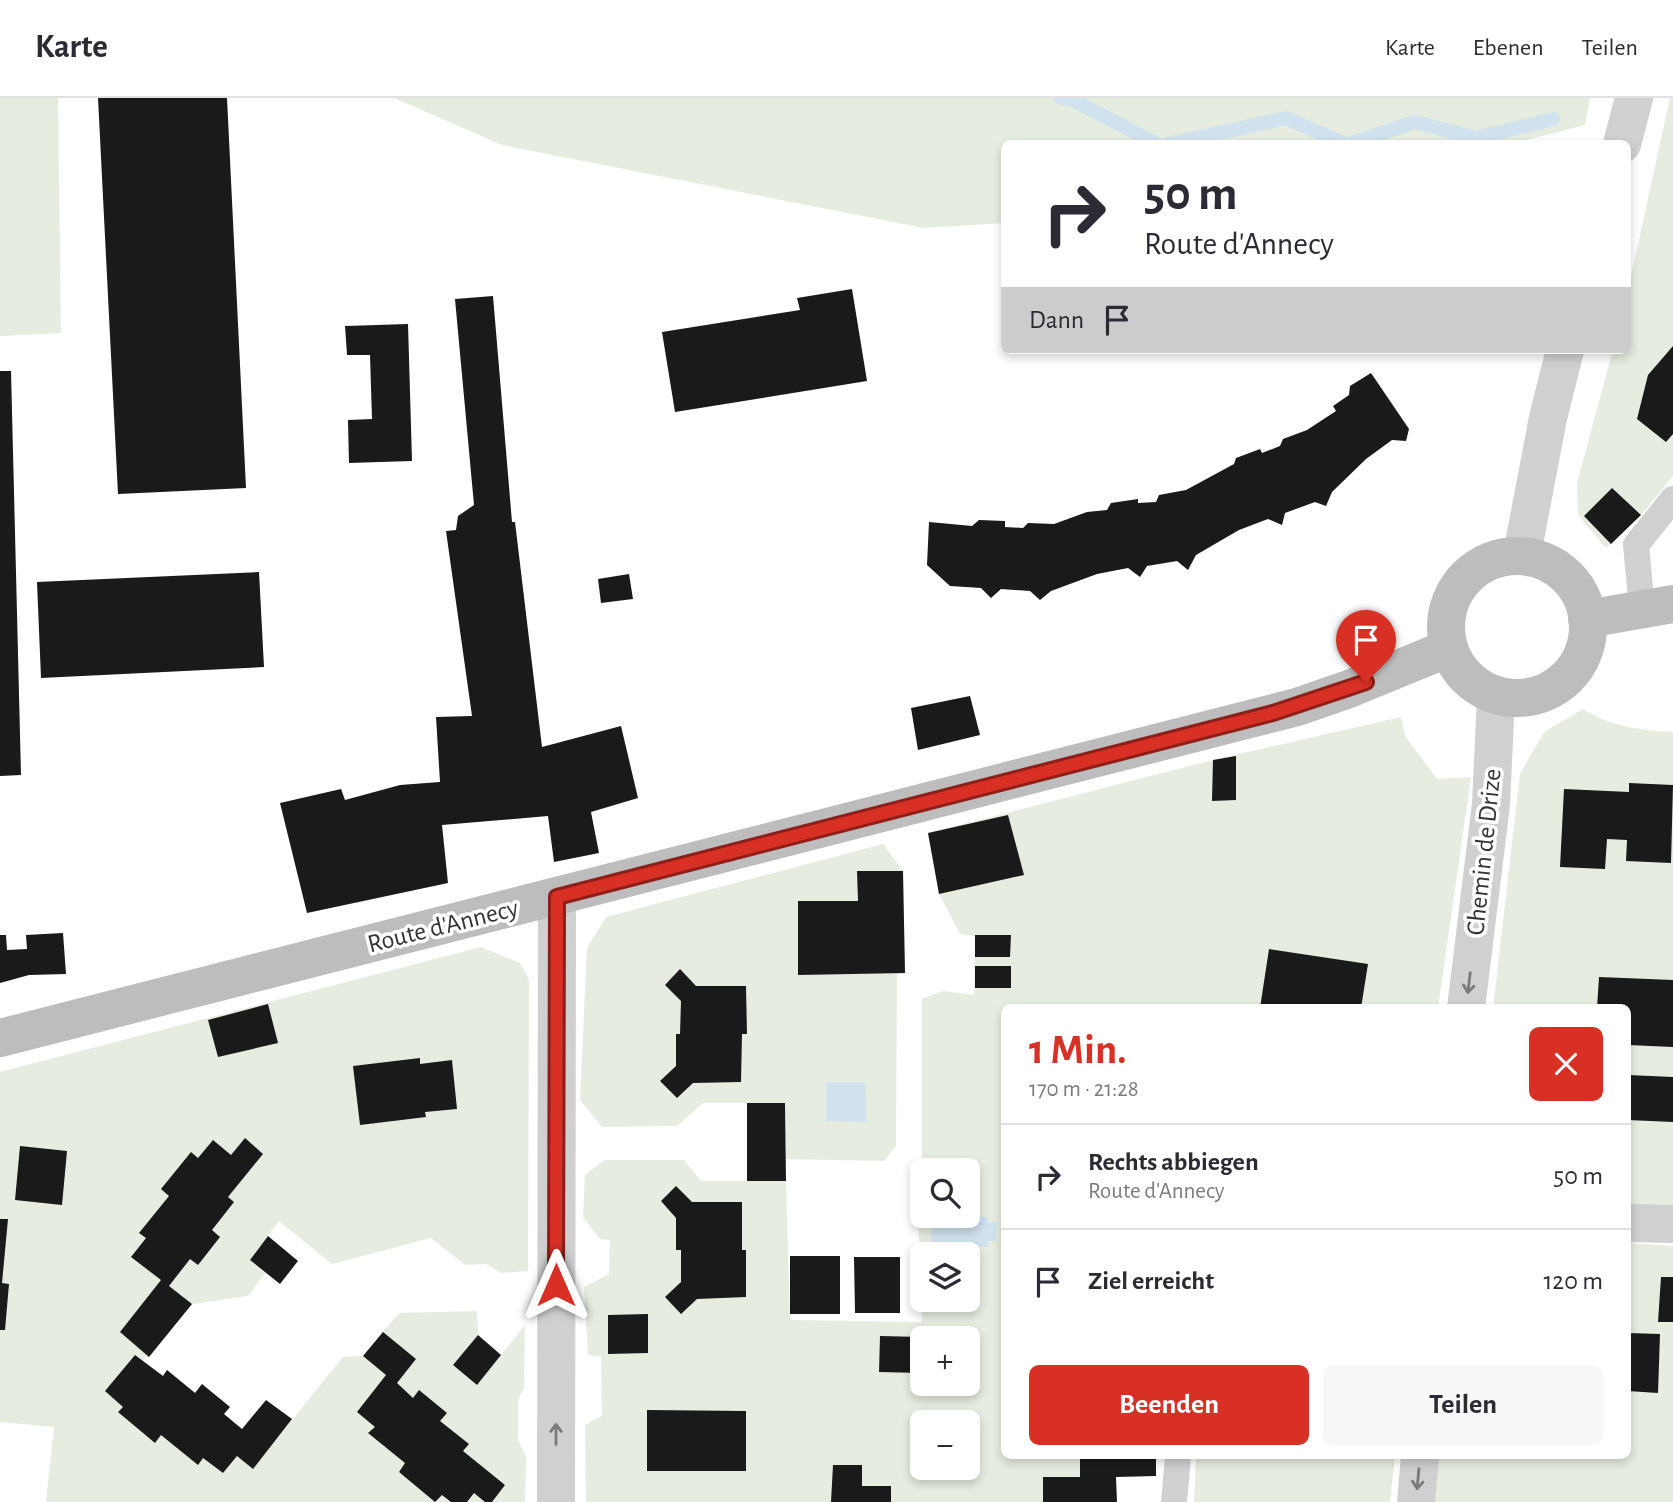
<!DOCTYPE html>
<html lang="de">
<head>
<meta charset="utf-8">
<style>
  body { margin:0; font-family:"Alegreya Sans",sans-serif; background:#f7f7f7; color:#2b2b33; height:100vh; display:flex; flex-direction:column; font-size:26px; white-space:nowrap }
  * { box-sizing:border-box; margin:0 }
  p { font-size:23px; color:#7c7c81 }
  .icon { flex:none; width:38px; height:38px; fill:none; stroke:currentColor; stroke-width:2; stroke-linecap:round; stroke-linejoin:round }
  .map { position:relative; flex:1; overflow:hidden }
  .sheet { position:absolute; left:1001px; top:906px; width:630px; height:455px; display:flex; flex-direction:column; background:#fff; border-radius:10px; box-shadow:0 4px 10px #0003 }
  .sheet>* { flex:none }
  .banner { position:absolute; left:1001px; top:42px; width:630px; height:214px; border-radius:10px; box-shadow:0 4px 10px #0003; background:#fff; color:#2b2b33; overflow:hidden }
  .controls { position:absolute; left:910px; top:1060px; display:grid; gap:14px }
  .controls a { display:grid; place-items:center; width:70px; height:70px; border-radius:10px; background:#fff; box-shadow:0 4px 10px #0003; font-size:35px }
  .pin { position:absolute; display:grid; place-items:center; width:60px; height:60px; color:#fff; margin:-72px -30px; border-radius:50% 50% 50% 0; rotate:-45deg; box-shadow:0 0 7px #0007 }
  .pin .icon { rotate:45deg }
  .me { position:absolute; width:77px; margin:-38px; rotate:0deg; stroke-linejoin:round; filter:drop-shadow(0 0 5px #0008) }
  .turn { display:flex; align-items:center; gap:24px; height:147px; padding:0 28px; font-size:32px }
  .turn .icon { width:91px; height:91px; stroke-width:2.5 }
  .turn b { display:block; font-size:49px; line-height:60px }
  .then { display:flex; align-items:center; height:66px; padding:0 28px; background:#0003; gap:14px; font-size:26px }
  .round { display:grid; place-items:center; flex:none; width:74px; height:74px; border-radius:10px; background:#f7f7f7 }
  .headline { display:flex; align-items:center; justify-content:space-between; height:119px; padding:0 28px }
  h1 { font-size:42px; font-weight:700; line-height:52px; color:#d93025 }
  .cta { display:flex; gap:14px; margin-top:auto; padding:14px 28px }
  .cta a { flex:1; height:80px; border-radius:10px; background:#d93025; color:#fff; font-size:28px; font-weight:700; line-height:80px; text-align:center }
  .cta a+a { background:#f7f7f7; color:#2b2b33 }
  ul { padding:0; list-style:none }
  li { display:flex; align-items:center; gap:21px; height:105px; padding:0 28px; border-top:2px solid #e1e1e2 }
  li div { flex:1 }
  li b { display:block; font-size:26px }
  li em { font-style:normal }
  header { display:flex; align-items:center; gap:42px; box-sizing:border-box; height:98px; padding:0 35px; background:#fff; border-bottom:2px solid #e1e1e2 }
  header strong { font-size:33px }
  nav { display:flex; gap:38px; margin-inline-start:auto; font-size:24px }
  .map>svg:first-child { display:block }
</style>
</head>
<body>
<header>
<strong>Karte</strong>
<nav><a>Karte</a><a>Ebenen</a><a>Teilen</a></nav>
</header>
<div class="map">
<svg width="1673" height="1404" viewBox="0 0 1673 1404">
  <rect width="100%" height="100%" fill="#fff"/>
  <path fill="#e6ecdf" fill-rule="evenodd" d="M0,0H58L61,235L0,238Z
    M394,0H1590L1585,27L1515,45L1004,46V125L924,130L502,47Z
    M1670,0H1673V378L1641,417L1606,450L1578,417L1577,385L1613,252H1628V192Z
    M1583,611C1611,629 1640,632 1673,634V1109L1628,1107V910H1493L1520,676L1544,634Z
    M1401,619L1405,638L1437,681L1471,679L1438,910H1004V1358H1080V1379H1043V1404H586L585,1327L602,1318L601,1258L588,1257L584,1189L609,1176L610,1142L600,1141L583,1119L585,1077L605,1062H684L701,1083H786L790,1222L922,1224L918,1114L922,1108V1118H968V1073H922V1095V901L943,893L974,897L975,838L960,836L939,796L928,735L1213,662ZM922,1157H968V1202H922ZM922,1241H968V1286H922ZM922,1325H968V1370H922Z
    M883,746L903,773L905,875L897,876L896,1048L884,1063L786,1061L785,1005H703L677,1028L602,1029L580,1002L587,850L606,819Z
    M481,849L520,865L529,882L528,1173L501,1175L486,1166L465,1167L431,1140L332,1166L279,1123L250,1162L265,1175L248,1198L192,1206L143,1263L162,1278L167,1272L195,1295L198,1366L203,1360L223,1375L237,1358L253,1370L343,1259L363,1258L399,1215L477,1213L478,1237L453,1267L477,1287L525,1227L524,1290L518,1302V1341L526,1359L525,1404H46L54,1329L0,1324V974Z
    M1628,1145L1673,1148V1404H1434L1439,1358H1628Z
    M1196,1358H1395L1390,1404H1194Z"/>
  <path fill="#cfe2ee" d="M826,984H865L866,1024L826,1023Z
    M932,1118L988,1119V1124H997L996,1143H988V1149L931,1146Z"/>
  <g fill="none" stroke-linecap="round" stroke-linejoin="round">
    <path stroke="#cfe2ee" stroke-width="14" d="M1061,0L1071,1L1157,46
      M1168,46L1286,20L1345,46
      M1349,46L1415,24L1476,40L1553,21"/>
  </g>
  <path fill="#1a1a1a" d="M98,0H227L246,390L118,396Z
    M852,191L867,283L675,314L662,234L800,212L797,200Z
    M493,198L512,424H515L542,649L621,628L638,700L591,714L599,755L554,764L548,718L442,727L448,785L307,815L280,705L341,691L345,702L400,687L440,684L436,619L472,618L446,433L456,432L458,418L474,407L455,201Z
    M408,226L412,363L349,365L348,322L372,321L370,257H347L345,228Z
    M1673,248V336L1666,344L1637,321L1648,277Z
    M0,273H11L21,677L0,678Z
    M1371,275L1409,331L1406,343L1392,342L1366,361L1332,394L1326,408L1315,404L1285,415L1282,427L1268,421L1239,432L1196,457L1188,472L1177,463L1147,468L1140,479L1128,470L1097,476L1051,493L1040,502L1030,493L1001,491L991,500L981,490L950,488L927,467L929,424L972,428L979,422L1005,423V429L1023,430L1028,425L1054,426L1087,414L1107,412L1111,405L1138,401V405L1156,404L1159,397L1186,392L1234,366L1236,360L1260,351L1262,355L1280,348L1283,341L1307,332L1336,313L1333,308L1349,297L1350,288Z
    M1612,390L1641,417L1611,446L1584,418Z
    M259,474L264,569L41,580L37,484Z
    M629,476L633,501L601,505L598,481Z
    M970,598L980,637L918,652L911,610Z
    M1236,658V702L1212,703L1213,662Z
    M1629,685L1673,687L1671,765L1626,763L1627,742L1607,741L1605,771L1560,769L1564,691L1629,694Z
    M1008,717L1024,777L939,796L928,735Z
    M857,773H903L905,875L798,877V803H858Z
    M63,835L66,876L29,877L0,885V837H6L7,852L27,851L26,837Z
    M975,837H1011L1010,859H975Z
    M1269,851L1368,866L1361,910H1260Z
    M975,868H1011V890H975Z
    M680,871L696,888H746L747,936H742L741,984L693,985L677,1000L660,983L676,968V936H680L681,903L665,887Z
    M1599,879L1673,882V949L1628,947V910H1597Z
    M268,906L278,945L218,959L208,922Z
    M420,960V966L452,962L457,1011L425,1014L426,1019L360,1027L353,968Z
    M1628,977L1673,979V1024L1628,1022Z
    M747,1005H785L786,1083H747Z
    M245,1040L263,1056L228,1099L234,1104L212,1132L220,1139L198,1167L190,1161L169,1188L192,1206L149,1259L120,1234L161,1182L131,1159L146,1140L139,1135L169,1098L161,1091L191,1054L198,1060L213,1042L231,1057Z
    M20,1048L67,1053L62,1107L15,1102Z
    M676,1088L692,1104H742V1152H746V1199L697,1201L681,1216L665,1199L681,1184V1152H676V1120L661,1103Z
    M0,1121H8L2,1185L9,1186L5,1232H0Z
    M268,1138L298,1163L280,1186L250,1162Z
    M790,1158H840V1216H790Z
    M854,1159H900V1215H855Z
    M1661,1179H1673V1224H1658Z
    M648,1216V1255L608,1256V1217Z
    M383,1234L416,1261L397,1285L413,1300L419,1292L447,1315L440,1323L469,1346L463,1353L505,1387L492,1404H485L474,1395L467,1404H451L442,1397L435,1404L399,1374L405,1365L368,1335L375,1329L357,1314L386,1277L363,1258Z
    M1628,1235L1660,1236L1658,1295L1628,1293Z
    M478,1237L501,1257L477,1287L453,1267Z
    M880,1238L922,1239V1275L879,1274Z
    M135,1257L163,1278L167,1272L195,1295L202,1286L230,1309L224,1316L242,1331L266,1302L292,1321L253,1371L237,1358L223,1375L203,1360L198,1367L161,1337L155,1345L118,1314L123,1309L105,1293Z
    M647,1312L746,1313V1373H647Z
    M1080,1358H1156V1378L1116,1379L1117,1404H1043V1379H1080Z
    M833,1367H862V1388H891V1404H831Z"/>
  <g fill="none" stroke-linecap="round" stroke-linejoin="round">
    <path stroke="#d0d0d0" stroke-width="26" d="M1642,511L1636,447L1673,401
      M1174,1404L1178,1358"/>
    <path stroke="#d0d0d0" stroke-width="38" d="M1466,910L1491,706L1496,598
      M1628,1125L1673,1126
      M556,1404L557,799
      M1416,1404L1420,1358"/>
    <path stroke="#d0d0d0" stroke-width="38" d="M1622,46L1634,0
      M1522,456L1548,320L1565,252"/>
    <path stroke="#bdbdbd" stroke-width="38" d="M1446 529a71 71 0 1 1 142 0a71 71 0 1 1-142 0Z
      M1587,521L1673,506
      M0,940L1297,609L1349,591L1449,550"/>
  </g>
  <defs><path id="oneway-shaft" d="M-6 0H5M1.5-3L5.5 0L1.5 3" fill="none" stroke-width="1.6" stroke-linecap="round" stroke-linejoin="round" transform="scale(1.75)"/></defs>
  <g stroke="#7a7a7a">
    <use href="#oneway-shaft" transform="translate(1469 885) rotate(97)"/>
    <use href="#oneway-shaft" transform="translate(556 1336) rotate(-90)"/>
    <use href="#oneway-shaft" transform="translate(1418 1381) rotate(95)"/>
  </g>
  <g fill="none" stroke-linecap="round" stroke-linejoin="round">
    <defs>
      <path id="route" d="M556,1187L557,799L1273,615L1366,584"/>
    </defs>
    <use href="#route" stroke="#8d1f18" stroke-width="18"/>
    <use href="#route" stroke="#d93025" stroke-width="12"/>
  </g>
  <g text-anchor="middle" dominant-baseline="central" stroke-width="7" stroke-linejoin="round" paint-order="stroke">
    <g font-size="26" fill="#333" stroke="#fff">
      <text transform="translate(1484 754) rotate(-84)">Chemin de Drize</text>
      <text transform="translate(443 828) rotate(-14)">Route d'Annecy</text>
    </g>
  </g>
</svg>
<div class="controls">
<a><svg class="icon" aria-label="search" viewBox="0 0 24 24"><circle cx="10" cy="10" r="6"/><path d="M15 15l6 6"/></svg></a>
<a><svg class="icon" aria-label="layers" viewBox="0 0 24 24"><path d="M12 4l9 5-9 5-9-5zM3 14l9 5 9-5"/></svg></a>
<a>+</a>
<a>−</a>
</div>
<div class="pin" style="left:1366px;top:584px;background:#d93025"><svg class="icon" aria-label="arrive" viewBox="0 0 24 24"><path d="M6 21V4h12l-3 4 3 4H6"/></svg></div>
<svg class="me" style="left:556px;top:1187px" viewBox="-20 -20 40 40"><path d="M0-17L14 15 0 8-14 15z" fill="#d93025" stroke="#fff" stroke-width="4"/></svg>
<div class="banner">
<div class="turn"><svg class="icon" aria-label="right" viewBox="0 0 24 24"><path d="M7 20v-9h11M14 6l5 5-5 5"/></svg><div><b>50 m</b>Route d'Annecy</div></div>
<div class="then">Dann<svg class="icon" aria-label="arrive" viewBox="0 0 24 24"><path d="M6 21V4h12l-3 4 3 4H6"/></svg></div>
</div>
<section class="sheet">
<div class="headline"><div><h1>1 Min.</h1><p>170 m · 21:28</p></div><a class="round" style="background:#d93025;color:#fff"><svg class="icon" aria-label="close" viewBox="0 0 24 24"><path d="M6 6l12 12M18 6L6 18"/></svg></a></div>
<ul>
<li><svg class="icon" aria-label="right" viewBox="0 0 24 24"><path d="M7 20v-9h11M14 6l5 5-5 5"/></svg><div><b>Rechts abbiegen</b><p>Route d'Annecy</p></div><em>50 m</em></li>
<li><svg class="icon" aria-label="arrive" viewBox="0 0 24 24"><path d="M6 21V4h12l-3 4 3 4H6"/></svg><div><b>Ziel erreicht</b></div><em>120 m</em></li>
</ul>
<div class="cta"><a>Beenden</a><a>Teilen</a></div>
</section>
</div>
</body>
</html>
